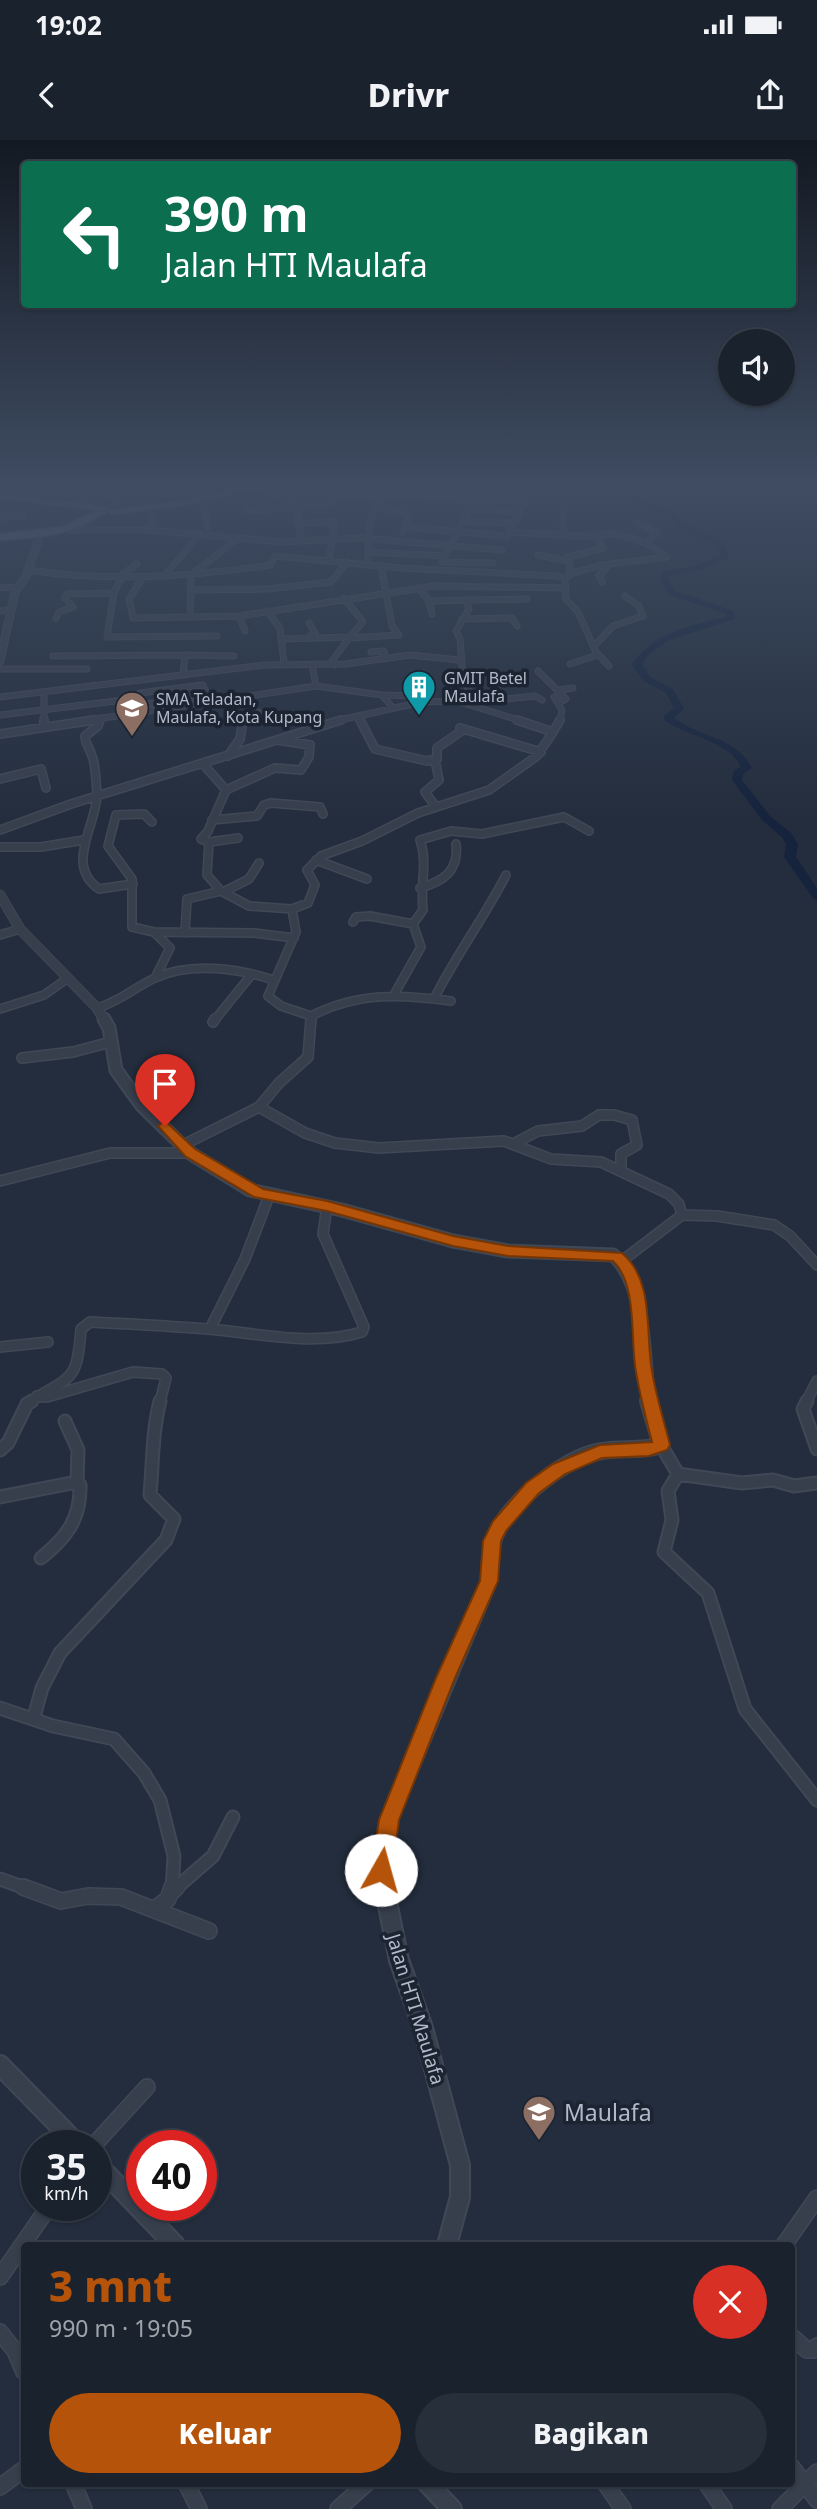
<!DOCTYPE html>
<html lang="id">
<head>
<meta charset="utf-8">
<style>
  body { margin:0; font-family:"Noto Sans",sans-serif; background:#272f3a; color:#f1f3f6; height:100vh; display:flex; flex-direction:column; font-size:26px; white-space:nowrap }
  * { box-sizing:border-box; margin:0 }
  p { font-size:23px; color:#9fa4aa }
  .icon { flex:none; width:38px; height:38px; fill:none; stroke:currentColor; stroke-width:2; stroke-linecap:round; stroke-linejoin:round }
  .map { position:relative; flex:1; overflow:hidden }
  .details { position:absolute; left:21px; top:2102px; width:774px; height:245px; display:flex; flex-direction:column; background:#1a222e; border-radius:7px; box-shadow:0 2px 5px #0004,0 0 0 2px #383f4a }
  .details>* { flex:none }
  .guide { position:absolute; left:21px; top:21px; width:775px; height:147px; border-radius:7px; box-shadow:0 2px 5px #0004,0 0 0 2px #383f4a; background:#0b6e4f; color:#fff; overflow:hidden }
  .controls { position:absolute; left:718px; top:189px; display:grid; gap:14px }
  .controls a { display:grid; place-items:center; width:77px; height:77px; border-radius:50%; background:#1a222e; box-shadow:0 2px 5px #0004,0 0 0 2px #383f4a; font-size:35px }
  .speed { position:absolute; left:21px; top:1990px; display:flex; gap:14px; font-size:35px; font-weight:700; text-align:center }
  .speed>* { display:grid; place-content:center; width:91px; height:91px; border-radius:50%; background:#1a222e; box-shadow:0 2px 5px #0004,0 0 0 2px #383f4a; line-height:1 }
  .speed small { font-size:18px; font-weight:400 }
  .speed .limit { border:10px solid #d22; background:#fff; color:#111 }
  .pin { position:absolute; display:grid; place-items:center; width:60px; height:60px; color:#fff; margin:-72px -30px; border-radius:50% 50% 50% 0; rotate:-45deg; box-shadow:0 0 7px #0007 }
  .pin .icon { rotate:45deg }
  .me { position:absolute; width:77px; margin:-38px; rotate:7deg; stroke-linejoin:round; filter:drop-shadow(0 0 5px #0008) }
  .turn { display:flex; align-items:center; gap:24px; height:147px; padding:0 28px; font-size:32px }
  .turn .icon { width:91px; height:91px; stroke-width:2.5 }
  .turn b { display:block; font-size:49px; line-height:60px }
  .round { display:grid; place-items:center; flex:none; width:74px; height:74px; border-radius:37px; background:#272f3a }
  .overview { display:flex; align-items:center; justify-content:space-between; height:119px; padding:0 28px }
  h1 { font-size:42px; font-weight:800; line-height:52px; color:#b45309 }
  .button { display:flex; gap:14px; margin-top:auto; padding:14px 28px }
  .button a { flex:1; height:80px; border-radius:42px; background:#b45309; color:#fff; font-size:28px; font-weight:800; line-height:80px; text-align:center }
  .button a+a { background:#272f3a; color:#f1f3f6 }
  .status { display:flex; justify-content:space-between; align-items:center; height:49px; padding:0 35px; background:#1a222e; direction:ltr }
  .status svg { height:19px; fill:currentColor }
  header { display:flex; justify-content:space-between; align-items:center; height:91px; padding:0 28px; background:#1a222e; font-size:32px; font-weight:800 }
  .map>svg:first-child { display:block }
</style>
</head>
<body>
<div class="status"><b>19:02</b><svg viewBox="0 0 49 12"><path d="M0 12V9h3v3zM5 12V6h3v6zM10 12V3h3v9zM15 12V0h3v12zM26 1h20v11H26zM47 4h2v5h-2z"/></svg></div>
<header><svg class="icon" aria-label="back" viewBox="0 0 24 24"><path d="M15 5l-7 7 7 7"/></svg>Drivr<svg class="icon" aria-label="share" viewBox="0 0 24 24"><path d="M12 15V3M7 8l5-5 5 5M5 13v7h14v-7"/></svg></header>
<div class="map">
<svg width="817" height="2369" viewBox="0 0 817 2369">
  <rect width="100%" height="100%" fill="#232d3d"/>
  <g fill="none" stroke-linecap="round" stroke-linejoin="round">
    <path fill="#15233c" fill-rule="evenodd" d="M623,346H631L634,351L632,355L645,363L673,370L682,382L724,403L729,418L700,430L670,435L668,439L676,451L734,471L735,479L669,500L648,515L642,524L650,537L673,549L684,569L674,578C700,598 735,596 752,628L743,634L742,640L770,676L791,693L798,704L796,717L817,748V760L813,758L784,717L786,704L782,697L762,680L732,640L734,630L741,627C727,599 688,598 664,580V576L674,568L666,553L643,541L632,524C655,492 689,486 726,477V474L670,455L660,439L664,431L695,426L721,415L716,405L676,386L667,374L639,367L625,358L626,351Z"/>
    <defs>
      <path id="minor-far4" d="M226,346L236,351
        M262,346L273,355
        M288,346L293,353L302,401
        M329,346L354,357L527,360
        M105,352L116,363L110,368
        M471,357L472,349L479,346
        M475,357L442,422L493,423
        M202,359L208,387
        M178,364L180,346
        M79,365L86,346
        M563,365V394
        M378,367L409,375L403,393
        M469,369L518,372
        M247,371L327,365L332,359L351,356
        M0,377L23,376
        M463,381L512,383
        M637,382L657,393L646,403
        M299,383L335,382L329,421
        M406,387L507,396
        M70,390H148L280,402L361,398L502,410
        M145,390L153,382L150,368
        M509,392L597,397L603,408L568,417L571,434L565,438
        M507,396L523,365L539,349
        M594,396C618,389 649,402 667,417L601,425
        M237,399L191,435L190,477L239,476L435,446L566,448
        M368,412L445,416
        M538,415L567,421
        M368,424L369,383L385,346
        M28,430C109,442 189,437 270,425L275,416L400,428L557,436L565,439L566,459L578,472L596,512L609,526
        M571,434L601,425L606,428L599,435L602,442
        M164,436L200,394
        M119,437L137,424
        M122,437L114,453L107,497L217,496
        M143,437L129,459L133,478L190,477
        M0,448L18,447
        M419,448L429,461L527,459
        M191,450L268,449L331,442L347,422
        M466,459L469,469L456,491L460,499L463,540L475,562L535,556L542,560
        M429,461L432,474
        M0,471L10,470
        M267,471L280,488L284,524
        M239,476L245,491
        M56,478L59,472L73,467L65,458L67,454L114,453
        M462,479L512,478L517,486
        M309,483L315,493L310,496
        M281,499L350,497L363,482L344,458
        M595,505L613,486L643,476L639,466L625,456
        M371,512L384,511L385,516L381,519
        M185,515L234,516
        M53,516L185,515L183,535
        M570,524L598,515
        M335,525L332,521L349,498L399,495L392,486L381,426
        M0,529H87
        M538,531L566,559L560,562
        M316,546L382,555L393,568
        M558,550L573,548
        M44,553V581
        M140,553L203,545L207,555L141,565
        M382,555L415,556L423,562
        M0,557L264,525L345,524L410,515L459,520
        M554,557L562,570L560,581
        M0,575L141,558
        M358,576L361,581
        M83,581L316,546L312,525
        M99,581L100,578
        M242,581L243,577L259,572
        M335,581L422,562L457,561L522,581"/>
      <path id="minor-far3" d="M44,580V587
        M100,580L98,586L85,596C85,604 90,608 92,616C96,626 96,642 97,654C97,685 64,725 99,749L133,744
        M360,580L375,609L427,621L437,619V608L463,590
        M460,588L541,612
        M553,592L560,580
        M0,594L94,580
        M228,616L240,599L243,580
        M435,620L439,640L425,652L436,667
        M203,624L226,650L208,691L201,699L209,702
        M0,639L41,629L46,648
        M226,650L275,628L301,630L309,617L310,605L277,600
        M212,680L257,676L264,665L271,663L320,667L323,674
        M152,682L144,674L116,675L108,706L132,739V787L154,792L170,808L155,838
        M0,690L71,664L341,580
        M0,707H41L84,700
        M316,720L367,739
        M259,723L249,739L223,752L249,766L292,769
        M420,748C444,741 459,731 456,704
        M353,782L356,777L370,776L413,784
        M154,792L254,793L294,798
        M185,793L187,759L221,751L207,735L209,702L238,698
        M0,795L20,789
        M395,853L421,807L413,784L423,770C420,744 428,722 420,700L451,691L482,694L564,677L589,691
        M434,859C456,815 484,778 506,735
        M97,868C119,862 135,847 155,838C190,822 238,828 273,840
        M0,869L44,855L68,838
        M311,876C358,852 400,854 451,861
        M214,881L252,834
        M311,881V876L281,866L268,856L296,792L292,769L308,763L315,745L307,730L321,716L362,701L418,673L489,650L537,616L553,592L517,580"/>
      <path id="minor-far2" d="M311,879L308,917L279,943L259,967L305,993L335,1003L379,1008L504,1001L551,1019L601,1022L669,1054L679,1064L682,1075
        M213,882L215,879
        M22,918L73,912L111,902
        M515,1003L538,991L582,986L599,975H614L632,980L637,1005L621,1014V1029
        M183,1005L259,967
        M0,1041L110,1013H190
        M623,1120L682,1075L717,1076L774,1085L790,1096L817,1125
        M210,1189L245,1119L269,1056
        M0,1207L48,1202
        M37,1256L47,1257L133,1232L162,1234L166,1238L160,1262
        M29,1262C73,1235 77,1242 81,1189L90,1182C129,1184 169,1186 208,1189C258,1193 313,1207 362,1192L364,1187L323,1094L327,1066
        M806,1262L817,1241"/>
      <path id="minor-far1" d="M807,1261L803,1269L817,1309
        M65,1281L78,1310L77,1342
        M661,1305L678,1334L668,1351L672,1380L664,1412L708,1453L745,1569L817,1660
        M0,1310L8,1303L27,1264L32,1261
        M678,1334L742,1343L773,1340L794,1346L817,1343
        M0,1357L77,1342L80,1345C81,1379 66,1398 41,1418
        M0,1568L53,1586L114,1599L144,1633L160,1660L174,1716L172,1749
        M34,1577L42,1548L60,1513L166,1400L174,1379L150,1355C153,1322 152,1293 160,1261
        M0,1739L28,1749
        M175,1749L213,1716L233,1677"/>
      <path id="minor" d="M23,1747L61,1761L88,1756L121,1757L209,1791
        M171,1753L177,1747
        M155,1769L168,1759L172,1747
        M93,2006L147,1947
        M784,2105L817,2058
        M0,2137L50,2065
        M0,2192L15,2211L24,2232
        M791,2196L807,2210H814L817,2206
        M791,2326L817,2360
        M73,2343L84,2369
        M186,2343L199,2369
        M605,2343L623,2369
        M706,2343L724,2369
        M0,2347L24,2329
        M338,2369L367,2343
        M780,2369L817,2332"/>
      <path id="tertiary-far4" d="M0,521L15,452L26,436L40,395"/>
      <path id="tertiary-far3" d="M0,755L20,789L97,868L105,881"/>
      <path id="tertiary-far2" d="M104,879L109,888L116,930L142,966L190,1013L250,1050L342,1070L453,1101L508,1111L613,1115C647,1144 643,1219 649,1262"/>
      <path id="tertiary-far1" d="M384,1749L381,1730L389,1680L489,1441C490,1423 489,1404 499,1388C517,1357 566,1317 602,1311C622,1307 641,1312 661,1305L648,1261"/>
      <path id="tertiary" d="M384,1747L399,1820L423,1888L460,2025V2057L447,2105
        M0,1925L79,2006
        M96,2023L175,2105
        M427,2343L452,2369"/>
      <path id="primary" d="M248,346H262L178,366L112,374L109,371C101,374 91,382 81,386C56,397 27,398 0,400V394L62,387L98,370L0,358V354L106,367L109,370L178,362Z"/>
    </defs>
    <use href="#minor-far4" stroke="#404856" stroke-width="7"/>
    <use href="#minor-far3" stroke="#404856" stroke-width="10"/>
    <use href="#minor-far2" stroke="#404856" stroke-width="12"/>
    <use href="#minor-far1" stroke="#404856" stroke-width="15"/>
    <use href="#minor" stroke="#404856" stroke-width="18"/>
    <use href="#tertiary-far4" stroke="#404856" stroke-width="9"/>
    <use href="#tertiary-far3" stroke="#404856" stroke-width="11"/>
    <use href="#tertiary-far2" stroke="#404856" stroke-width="15"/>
    <use href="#tertiary-far1" stroke="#404856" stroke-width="18"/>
    <use href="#tertiary" stroke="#404856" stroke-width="22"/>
    <use href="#primary" stroke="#404856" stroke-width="3"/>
    <use href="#minor-far4" stroke="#373f4d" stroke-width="5"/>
    <use href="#minor-far3" stroke="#373f4d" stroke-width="7"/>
    <use href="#minor-far2" stroke="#373f4d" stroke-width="9"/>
    <use href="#minor-far1" stroke="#373f4d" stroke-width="11"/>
    <use href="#minor" stroke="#373f4d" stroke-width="15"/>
    <use href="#tertiary-far4" stroke="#373f4d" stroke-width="7"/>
    <use href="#tertiary-far3" stroke="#373f4d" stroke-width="9"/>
    <use href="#tertiary-far2" stroke="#373f4d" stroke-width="11"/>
    <use href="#tertiary-far1" stroke="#373f4d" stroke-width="15"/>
    <use href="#tertiary" stroke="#373f4d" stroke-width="18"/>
    <use href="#primary" fill="#545e6e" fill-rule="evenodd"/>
  </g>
  <linearGradient id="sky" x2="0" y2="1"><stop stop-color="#131922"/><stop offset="0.51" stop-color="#3f4c62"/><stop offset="1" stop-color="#3f4c62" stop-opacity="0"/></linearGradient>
  <rect width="817" height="678" fill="url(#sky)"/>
  <path fill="#b45309" stroke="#753606" stroke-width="2" d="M165,981L195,1009L263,1049L327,1061L453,1096L508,1106L622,1113C655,1141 645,1193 652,1231C656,1256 664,1281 670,1305L667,1310L649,1316L602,1318L565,1334L539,1353L506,1391L501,1401L498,1441L455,1538L399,1680L392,1730L389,1737L381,1740L374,1737L371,1730L379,1680L436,1538L480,1441L483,1401L493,1381L526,1343L553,1324L600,1305L652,1302C646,1279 640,1255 636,1232C630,1201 638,1144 613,1121L508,1116L453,1106L327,1071L254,1057L185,1016L158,986Z"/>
  <defs>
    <symbol id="building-pin" viewBox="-11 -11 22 30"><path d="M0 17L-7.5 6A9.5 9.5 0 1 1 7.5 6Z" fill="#0f9aa8" stroke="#1c2432"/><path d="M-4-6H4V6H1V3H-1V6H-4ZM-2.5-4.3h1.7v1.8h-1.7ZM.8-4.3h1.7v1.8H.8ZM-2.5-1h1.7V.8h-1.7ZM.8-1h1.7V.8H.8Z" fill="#fff"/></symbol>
    <symbol id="school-pin" viewBox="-11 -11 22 30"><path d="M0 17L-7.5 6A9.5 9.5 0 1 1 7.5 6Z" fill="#8d6e63" stroke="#1c2432"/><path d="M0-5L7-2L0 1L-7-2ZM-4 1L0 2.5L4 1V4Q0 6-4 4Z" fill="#fff"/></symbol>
  </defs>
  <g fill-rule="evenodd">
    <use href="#building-pin" x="400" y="528" width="38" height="52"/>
    <use href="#school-pin" x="113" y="549" width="38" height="52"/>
    <use href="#school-pin" x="520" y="1953" width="38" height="52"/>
  </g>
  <g text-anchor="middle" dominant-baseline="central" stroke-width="7" stroke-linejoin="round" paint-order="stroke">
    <g font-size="16" fill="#b2bac9" stroke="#1c2432" text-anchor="start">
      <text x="444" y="538">GMIT Betel<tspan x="444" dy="18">Maulafa</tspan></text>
      <text x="156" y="559">SMA Teladan,<tspan x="156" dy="18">Maulafa, Kota Kupang</tspan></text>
    </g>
    <g font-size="19" fill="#b2bac9" stroke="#1c2432">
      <text transform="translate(416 1869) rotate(73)">Jalan HTI Maulafa</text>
    </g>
    <g font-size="23" fill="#b2bac9" stroke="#1c2432" text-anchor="start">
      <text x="564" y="1972">Maulafa</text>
    </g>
  </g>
</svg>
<div class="controls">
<a><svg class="icon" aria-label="sound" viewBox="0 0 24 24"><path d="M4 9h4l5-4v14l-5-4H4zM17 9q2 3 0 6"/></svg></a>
</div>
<div class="speed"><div>35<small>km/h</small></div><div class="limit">40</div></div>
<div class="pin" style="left:165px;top:986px;background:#d93025"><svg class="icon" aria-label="arrive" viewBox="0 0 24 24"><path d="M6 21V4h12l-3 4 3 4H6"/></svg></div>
<svg class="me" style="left:381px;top:1730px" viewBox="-20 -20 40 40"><circle r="19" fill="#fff"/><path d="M0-13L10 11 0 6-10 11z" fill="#b45309"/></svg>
<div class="guide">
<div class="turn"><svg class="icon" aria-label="left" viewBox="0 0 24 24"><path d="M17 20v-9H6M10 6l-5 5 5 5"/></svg><div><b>390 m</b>Jalan HTI Maulafa</div></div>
</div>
<section class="details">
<div class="overview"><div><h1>3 mnt</h1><p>990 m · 19:05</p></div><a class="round" style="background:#d93025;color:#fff"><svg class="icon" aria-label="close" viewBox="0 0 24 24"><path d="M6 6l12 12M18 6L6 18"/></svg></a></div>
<div class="button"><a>Keluar</a><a>Bagikan</a></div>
</section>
</div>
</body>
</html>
